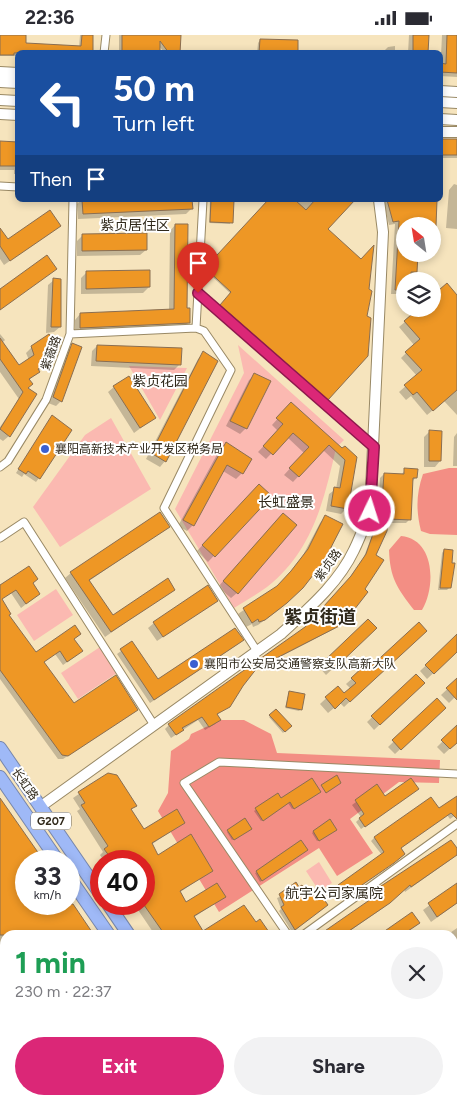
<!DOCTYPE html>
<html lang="en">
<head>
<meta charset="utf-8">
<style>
  body { margin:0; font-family:Figtree,"Noto Sans SC",sans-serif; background:#f2f2f3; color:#2b2b33; height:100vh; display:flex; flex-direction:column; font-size:19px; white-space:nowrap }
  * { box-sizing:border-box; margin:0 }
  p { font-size:16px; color:#7c7c81 }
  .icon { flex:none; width:28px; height:28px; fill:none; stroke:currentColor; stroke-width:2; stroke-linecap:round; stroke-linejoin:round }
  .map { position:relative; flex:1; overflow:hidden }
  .side { position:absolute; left:0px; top:895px; width:458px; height:175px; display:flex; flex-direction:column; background:#fff; border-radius:15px 15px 0 0; box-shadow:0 2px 8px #0003 }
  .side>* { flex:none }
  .top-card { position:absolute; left:15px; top:15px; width:428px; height:152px; border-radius:8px; box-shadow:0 2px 8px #0003; background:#1a4fa0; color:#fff; overflow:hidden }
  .needle { width:32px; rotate:330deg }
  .tools { position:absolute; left:396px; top:182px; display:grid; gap:10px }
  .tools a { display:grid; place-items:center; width:45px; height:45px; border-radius:50%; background:#fff; box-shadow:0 2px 8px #0003; font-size:25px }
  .speed { position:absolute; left:15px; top:815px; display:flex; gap:10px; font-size:25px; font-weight:700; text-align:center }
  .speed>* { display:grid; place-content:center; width:65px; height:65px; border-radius:50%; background:#fff; box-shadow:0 2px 8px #0003; line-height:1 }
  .speed small { font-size:12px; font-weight:400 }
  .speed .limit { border:8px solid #d22; background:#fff; color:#111 }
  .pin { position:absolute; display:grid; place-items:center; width:42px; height:42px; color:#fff; margin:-51px -21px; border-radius:50% 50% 50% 0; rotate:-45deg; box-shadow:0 0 5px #0007 }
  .pin .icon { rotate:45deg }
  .me { position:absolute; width:55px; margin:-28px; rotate:4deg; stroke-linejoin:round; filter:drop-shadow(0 0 4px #0008) }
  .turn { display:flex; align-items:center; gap:18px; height:105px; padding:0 15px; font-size:22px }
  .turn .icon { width:65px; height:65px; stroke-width:2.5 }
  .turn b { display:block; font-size:35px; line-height:42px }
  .then { display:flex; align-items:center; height:48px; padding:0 15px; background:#0003; gap:10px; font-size:19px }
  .round { display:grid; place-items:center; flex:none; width:52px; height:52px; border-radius:26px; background:#f2f2f3 }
  .summary { display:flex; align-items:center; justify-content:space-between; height:85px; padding:0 15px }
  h1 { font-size:30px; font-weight:700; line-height:38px; color:#1e9e55 }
  .primary-button { display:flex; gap:10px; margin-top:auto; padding:10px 15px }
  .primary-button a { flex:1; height:58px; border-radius:30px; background:#db2777; color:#fff; font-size:20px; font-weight:700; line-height:58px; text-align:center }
  .primary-button a+a { background:#f2f2f3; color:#2b2b33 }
  .status { display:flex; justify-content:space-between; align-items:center; height:35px; padding:0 25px; background:#fff; direction:ltr }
  .status svg { height:14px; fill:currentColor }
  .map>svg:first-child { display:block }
</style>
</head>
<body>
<div class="status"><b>22:36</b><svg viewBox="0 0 49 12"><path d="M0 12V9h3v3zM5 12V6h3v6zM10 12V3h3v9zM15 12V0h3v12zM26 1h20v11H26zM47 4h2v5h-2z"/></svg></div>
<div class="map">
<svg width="457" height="1070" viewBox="0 0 457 1070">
  <rect width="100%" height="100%" fill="#f6e4bd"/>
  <path fill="#fbb9b1" d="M238,310L344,405L336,413C324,466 312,517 267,552C256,560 245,566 234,573L175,474L244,338Z
    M129,331L187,333L160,385Z
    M111,383L151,454L60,512L33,472L85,400Z
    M56,554L73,580L34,606L17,580Z
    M100,612L117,638L78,664L61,638Z
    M319,827L332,848L319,856L306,836Z
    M5,1039V1065H222L226,1070H0V1042Z"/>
  <path fill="#f38e84" d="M449,433H457V500L430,499L421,496C416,476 416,459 423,439Z
    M401,501C435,504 436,552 422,575H414C397,553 390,543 389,515Z
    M221,685H244L271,699L277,718L440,725L439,748L399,747L350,784L373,818L337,841L319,813L219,877L158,776L168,758L171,716L189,704L191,699Z
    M145,1065H206L209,1070H149Z"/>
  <path fill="#0003" d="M0,0H25L24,9L79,13L80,0H92L90,18H18V21H0Z
    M119,0H180L179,15L199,18H165L158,10V18H119Z
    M409,0H427V18H408Z
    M442,0H457V42L440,41Z
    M260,5L297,18H257L258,8Z
    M395,11V18H365L384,16L388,12Z
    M440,105H457V123H440Z
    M0,107L18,108V139H14V135H0Z
    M454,149L457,150V194L446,193L449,155Z
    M81,165H191L192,173L186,179L78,184L77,169Z
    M210,165H232L230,189L209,188Z
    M268,165H354L327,194L366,281L367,321L326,365L220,272L231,259L205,235Z
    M383,165H435V193L432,195V191H405V219H416V236L410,240V246H405V259H391L395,189L389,190Z
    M175,190L189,287L183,293L75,298V285L80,279L169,275L170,196Z
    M60,191L4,230L0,224V195L8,205Z
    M83,200L146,215L140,220L77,221V206Z
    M86,238L149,252L143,258L81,259V243Z
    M54,245L60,292L54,297L46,298L48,250Z
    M457,262V380L444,366L427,380L411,361L406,365L399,357L417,341L401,323L414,310L399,292L420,274H432Z
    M0,299L5,305L0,310Z
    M73,309L61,366L56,371L48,368L67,315Z
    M55,310L42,326L44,329L38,337L29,345L9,401L3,406L0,404V392L19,364L0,337V322L19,331L29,325L26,318L32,312Z
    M97,311L180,329L174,335L91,331L92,316Z
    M204,318L217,326L165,426L160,432L146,424L198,324Z
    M255,340L246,393L240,399L226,391L249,345Z
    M114,352L154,383L134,398L108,357Z
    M291,369L342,415L345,412L347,473L341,479L326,476L329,459L336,454L340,431L323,415L293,447L284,440L304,418L287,402L266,424L258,417L278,396L272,390Z
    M52,381L39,443L36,447L24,439L22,442L16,438Z
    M429,397L440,426L435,432H424V402Z
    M457,398V431H453L454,402Z
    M226,408L242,438L236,444L223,436L193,490L187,496L178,491L220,414Z
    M405,435L416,442L412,447L410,484L406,488H386L342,588L338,592L253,636L229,671L216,680L219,685L215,689L205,695L198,685L171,703L165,694L169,690L304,594L347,546L363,524L378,485L380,443L384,439L401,440Z
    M259,450L270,461L208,527L197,516Z
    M325,482L304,550L280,574L258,590L253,592L252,589L246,592L238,579L277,552L285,543L302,522L320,488Z
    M277,485L237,558L231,563L218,552Z
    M168,492L89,546L113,581L173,554L105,602L65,543L71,538Z
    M444,515L449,553L447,555H438L442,518Z
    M32,549L39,559L21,573L11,558L0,565L8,581L36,619L80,599L73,605L77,620L63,630L55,619L42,628L74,670L137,675L63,724H58L0,644V552Z
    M217,566L157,606L148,593L154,588Z
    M368,586L376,593L326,640L319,632Z
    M420,601L344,672L340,668L328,678L320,669L337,653L344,660L351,654L346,649L364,633L368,636Z
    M457,601V616L427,644L420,636Z
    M132,608L158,646L238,609L150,668L117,619Z
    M416,640L423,648L374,695L367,687Z
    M457,645V660L449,668L441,660Z
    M289,657L301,674L299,676L285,673Z
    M437,665L444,673L395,719L388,712Z
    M276,676L290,691L283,698L269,682Z
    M457,692V707L444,719L437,712Z
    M108,739L135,771L131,775L143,796L184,787L151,810L158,821L212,835L179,858L186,869L224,862L193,883L202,900H155L134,869H144V826H104L100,820L103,817L77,776L80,774L73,763Z
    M377,751L385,763L413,758L361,794L356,787L361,782L352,770Z
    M318,758L292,774L288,768L261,786L254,776L277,760L280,765Z
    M457,762V779L450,784L447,780L400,813L401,822L343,863L336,853L382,820L371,806L374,803L431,764L439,775Z
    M0,765L42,826H26V869H69V865L92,900H5V1018L0,1021Z
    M249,795L232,805L227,797L228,796Z
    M334,796L317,806L312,798L313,797Z
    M451,806L457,815V819L453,823L405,857L404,854L383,873L344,900H322L379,861L376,857L381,852Z
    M304,817L260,847L255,838L257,837Z
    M457,850V868L431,887L423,875Z
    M299,854L324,873L292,897L279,876L281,874L277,863Z
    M457,893V912L452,915V900H447Z
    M272,1065H295L298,1070H276Z
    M346,1065H375L368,1070H339Z"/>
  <path fill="#ee9725" stroke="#8a6e51" d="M0,0H26V8L81,11L82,0H93V18H14V20H0Z
    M122,0H181L180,18H169L160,6V18H122Z
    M413,0H429L428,18H413Z
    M447,0H457V38L440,37V28L446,29Z
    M260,4L298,5V18H259Z
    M440,104H457V120H440Z
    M0,106L18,107V131H0Z
    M82,165H192L193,174L83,179Z
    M211,165H234L233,188L210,187Z
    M268,165H295L306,175L315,165H355L328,194L361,224L374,210L369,254L372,256L367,281L371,283L368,321L328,365L220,270L231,257L205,233Z
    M387,165H437L436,191H405V219H418L417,237H411V246H405V255H395L399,186L393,187Z
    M50,175L61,191L10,226L0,211V193L8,204Z
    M175,189H188L187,273H190V288L80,293V278L174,274Z
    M147,198V215L82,216V199Z
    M47,220L57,234L0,275V254Z
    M150,235V252L86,254V236Z
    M53,243L61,244V292H51Z
    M447,248L457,260V355L433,376L417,357L413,360L404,350L422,335L405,317L420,304L404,286L418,274H432V261Z
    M49,299L57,310L49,315L51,319L42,325L46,330L38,334L40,337L29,344L33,349L28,353L37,359L10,402L0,394L23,357L0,324V303L19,330L34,320L31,311Z
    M72,308L82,312L62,367L53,362Z
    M97,310L182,313L181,330L96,326Z
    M203,316L218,326L166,427L151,418Z
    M254,338L271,346L247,394L230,386Z
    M129,341L156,383L140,393L113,351Z
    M291,367L342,413L345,411L357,422L348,474L331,471L334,452L340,453L345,425L329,410L299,442L289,433L309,412L293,398L273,420L263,411L283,389L276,383Z
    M52,380L72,395L40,444L28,436L26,439L18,434Z
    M429,395L442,396L441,426H429Z
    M226,407L252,424L243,439L227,430L194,491L183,485Z
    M404,433L418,434L417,443H413L411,485L388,484L387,496L376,520L384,525L365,554L368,557L343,589L257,633L243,651L230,672L217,679L221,685L209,692L202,682L182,693L184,695L176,700L168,689L305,592L351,541L366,519L379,482L381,483L384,438L404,439Z
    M259,449L272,461L215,522L202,510Z
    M160,477L170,492L89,545L113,580L168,543L175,555L111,597L70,537Z
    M283,478L297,490L238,559L223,546Z
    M325,480L343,489L324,526L303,553L287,568L265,585L259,587L258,584L252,588L243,573L277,551L291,536L308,514Z
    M444,514L453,515L452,528H455L451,553H440Z
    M29,531L38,544L33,548L40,559L26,569L16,555L2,564L11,579L9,580L36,617L75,590L81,599L74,604L83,616L67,627L60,616L44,627L74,668L116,640L138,675L68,721L62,720L0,635V550Z
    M208,550L218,566L163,602L153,587Z
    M368,584L377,593L333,635L324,626Z
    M419,587L427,596L350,667L346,663L335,674L325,662L338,651L344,658L356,648L351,643L364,631L368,634Z
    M235,593L244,605L154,665L120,614L132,606L158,644Z
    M457,599V617L434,639L425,630Z
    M416,639L425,648L380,690L371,681Z
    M457,643V665L446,653Z
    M289,656L305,659L302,675L286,672Z
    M437,663L446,673L401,715L392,705Z
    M276,674L292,691L285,697L269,680Z
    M457,690V708L450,714L441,705Z
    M108,738L117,740L137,771L131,774L144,794L177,774L185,788L152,808L158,820L191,799L213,836L180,856L186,867L217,848L226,862L194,881L203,896L244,870L256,887L260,884L271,900H165L144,870V826H113L104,814L108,811L81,770L85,768L78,757Z
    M337,740L341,748L326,758L321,750Z
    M312,743L321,757L294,774L290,767L263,786L255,773L278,758L281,763Z
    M411,743L419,754L365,792L359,783L364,779L355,765L377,749L385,761Z
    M457,761V784L451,778L401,813L405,819L394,828L346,861L338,850L384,817L374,802L431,762L439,773Z
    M0,763L44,826H26V869H73L94,900H0Z
    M245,783L252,794L234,805L227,795Z
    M330,784L337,795L319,806L313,796Z
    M301,805L308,815L262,846L256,836Z
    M451,805L457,813V820L411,852L410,850L390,868L343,900H319L384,855L381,851Z
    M296,847L299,852L302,850L306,856L309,854L316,864L321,860L328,870L295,895L281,872L284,870L279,859Z
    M457,848V868L437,882L428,868Z
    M412,877L420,888L402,900H379Z"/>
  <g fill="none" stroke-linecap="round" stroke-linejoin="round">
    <defs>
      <path id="street" d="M104,18L106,0
        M0,151L18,152
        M198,258L374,412
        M196,293L203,165
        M70,299L196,293L204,296L231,335L164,473L257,616
        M0,432L8,426L46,365L70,299L73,165
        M0,503L24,487L154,690
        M288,900L184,748L219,727L457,739
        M303,900L457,789
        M0,1042L5,1039
        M145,1065L149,1070"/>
      <path id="secondary" d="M0,37L18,38
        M0,47L18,48
        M440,56L457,57
        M0,65L18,66
        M440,67L457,68
        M0,79L18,80
        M440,84L457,85
        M440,97H457
        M40,772L281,599C308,574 338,549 354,515C360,503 365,489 370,476L383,197L379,165"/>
      <path id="primary" d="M452,1028L457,1025
        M452,1052L457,1049
        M393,1070L400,1065
        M428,1070L435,1065"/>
      <path id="highway" d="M0,713L101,860
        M0,742L58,826
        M69,842L109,900
        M108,869L129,900
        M222,1065L226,1070
        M244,1065L247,1070"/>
    </defs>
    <use href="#street" stroke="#998965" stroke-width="9"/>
    <use href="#secondary" stroke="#998965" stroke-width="12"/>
    <use href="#primary" stroke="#7887aa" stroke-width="13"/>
    <use href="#highway" stroke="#7887aa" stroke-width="14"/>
    <use href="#street" stroke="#fff" stroke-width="7"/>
    <use href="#secondary" stroke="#fff" stroke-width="10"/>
    <use href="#primary" stroke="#c5d5fa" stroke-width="11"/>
    <use href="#highway" stroke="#9fb9f7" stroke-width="12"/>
  </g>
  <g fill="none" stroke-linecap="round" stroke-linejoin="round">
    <defs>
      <path id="route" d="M198,258L374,412L370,476"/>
    </defs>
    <use href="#route" stroke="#8e194d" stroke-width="12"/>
    <use href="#route" stroke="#db2777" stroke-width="9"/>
  </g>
  <g fill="#3b5fd1" stroke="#fff" stroke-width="2">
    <circle cx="45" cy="414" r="5"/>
    <circle cx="194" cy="629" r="5"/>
  </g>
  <g text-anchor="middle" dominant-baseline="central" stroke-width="4" stroke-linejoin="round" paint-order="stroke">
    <rect fill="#fff" stroke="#6e695f" stroke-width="1" x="31" y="777.5" width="40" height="17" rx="4"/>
    <g font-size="11" font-weight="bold" fill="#30291b">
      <text x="51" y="786">G207</text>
    </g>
    <g font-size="12" fill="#30291b" stroke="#fff">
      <text transform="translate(51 318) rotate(-70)">紫薇路</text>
      <text transform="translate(328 530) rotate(-54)">紫贞路</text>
      <text transform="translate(25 749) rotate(55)">长虹路</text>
    </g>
    <g font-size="12" fill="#30291b" stroke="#fff" text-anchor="start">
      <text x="55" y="414">襄阳高新技术产业开发区税务局</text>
      <text x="204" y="629">襄阳市公安局交通警察支队高新大队</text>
    </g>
    <g font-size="14" fill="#30291b" stroke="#fff">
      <text x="135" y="190">紫贞居住区</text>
      <text x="160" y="346">紫贞花园</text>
      <text x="286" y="467">长虹盛景</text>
      <text x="334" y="858">航宇公司家属院</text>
    </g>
    <g font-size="18" font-weight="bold" fill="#30291b" stroke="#fff">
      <text x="320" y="582">紫贞街道</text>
    </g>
  </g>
</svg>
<div class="tools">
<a><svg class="needle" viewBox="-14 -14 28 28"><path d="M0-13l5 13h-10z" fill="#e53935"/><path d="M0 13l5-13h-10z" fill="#7c7c81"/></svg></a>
<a><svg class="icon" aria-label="layers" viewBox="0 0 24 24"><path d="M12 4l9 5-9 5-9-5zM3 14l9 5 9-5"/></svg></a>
</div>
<div class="speed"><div>33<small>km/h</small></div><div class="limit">40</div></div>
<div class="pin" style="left:198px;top:258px;background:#d93025"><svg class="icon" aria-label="arrive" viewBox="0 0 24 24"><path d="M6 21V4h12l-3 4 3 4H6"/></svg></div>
<svg class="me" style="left:370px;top:476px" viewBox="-20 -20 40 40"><circle r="17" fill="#db2777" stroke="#fff" stroke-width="3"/><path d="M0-11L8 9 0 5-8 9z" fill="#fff"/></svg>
<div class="top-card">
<div class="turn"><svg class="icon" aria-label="left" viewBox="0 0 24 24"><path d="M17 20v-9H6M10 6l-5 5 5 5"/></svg><div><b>50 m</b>Turn left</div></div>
<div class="then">Then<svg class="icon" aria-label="arrive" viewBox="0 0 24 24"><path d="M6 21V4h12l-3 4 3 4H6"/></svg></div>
</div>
<section class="side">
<div class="summary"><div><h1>1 min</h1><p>230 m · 22:37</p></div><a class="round"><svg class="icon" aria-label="close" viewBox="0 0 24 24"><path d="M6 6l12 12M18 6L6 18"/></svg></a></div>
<div class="primary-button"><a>Exit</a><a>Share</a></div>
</section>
</div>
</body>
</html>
